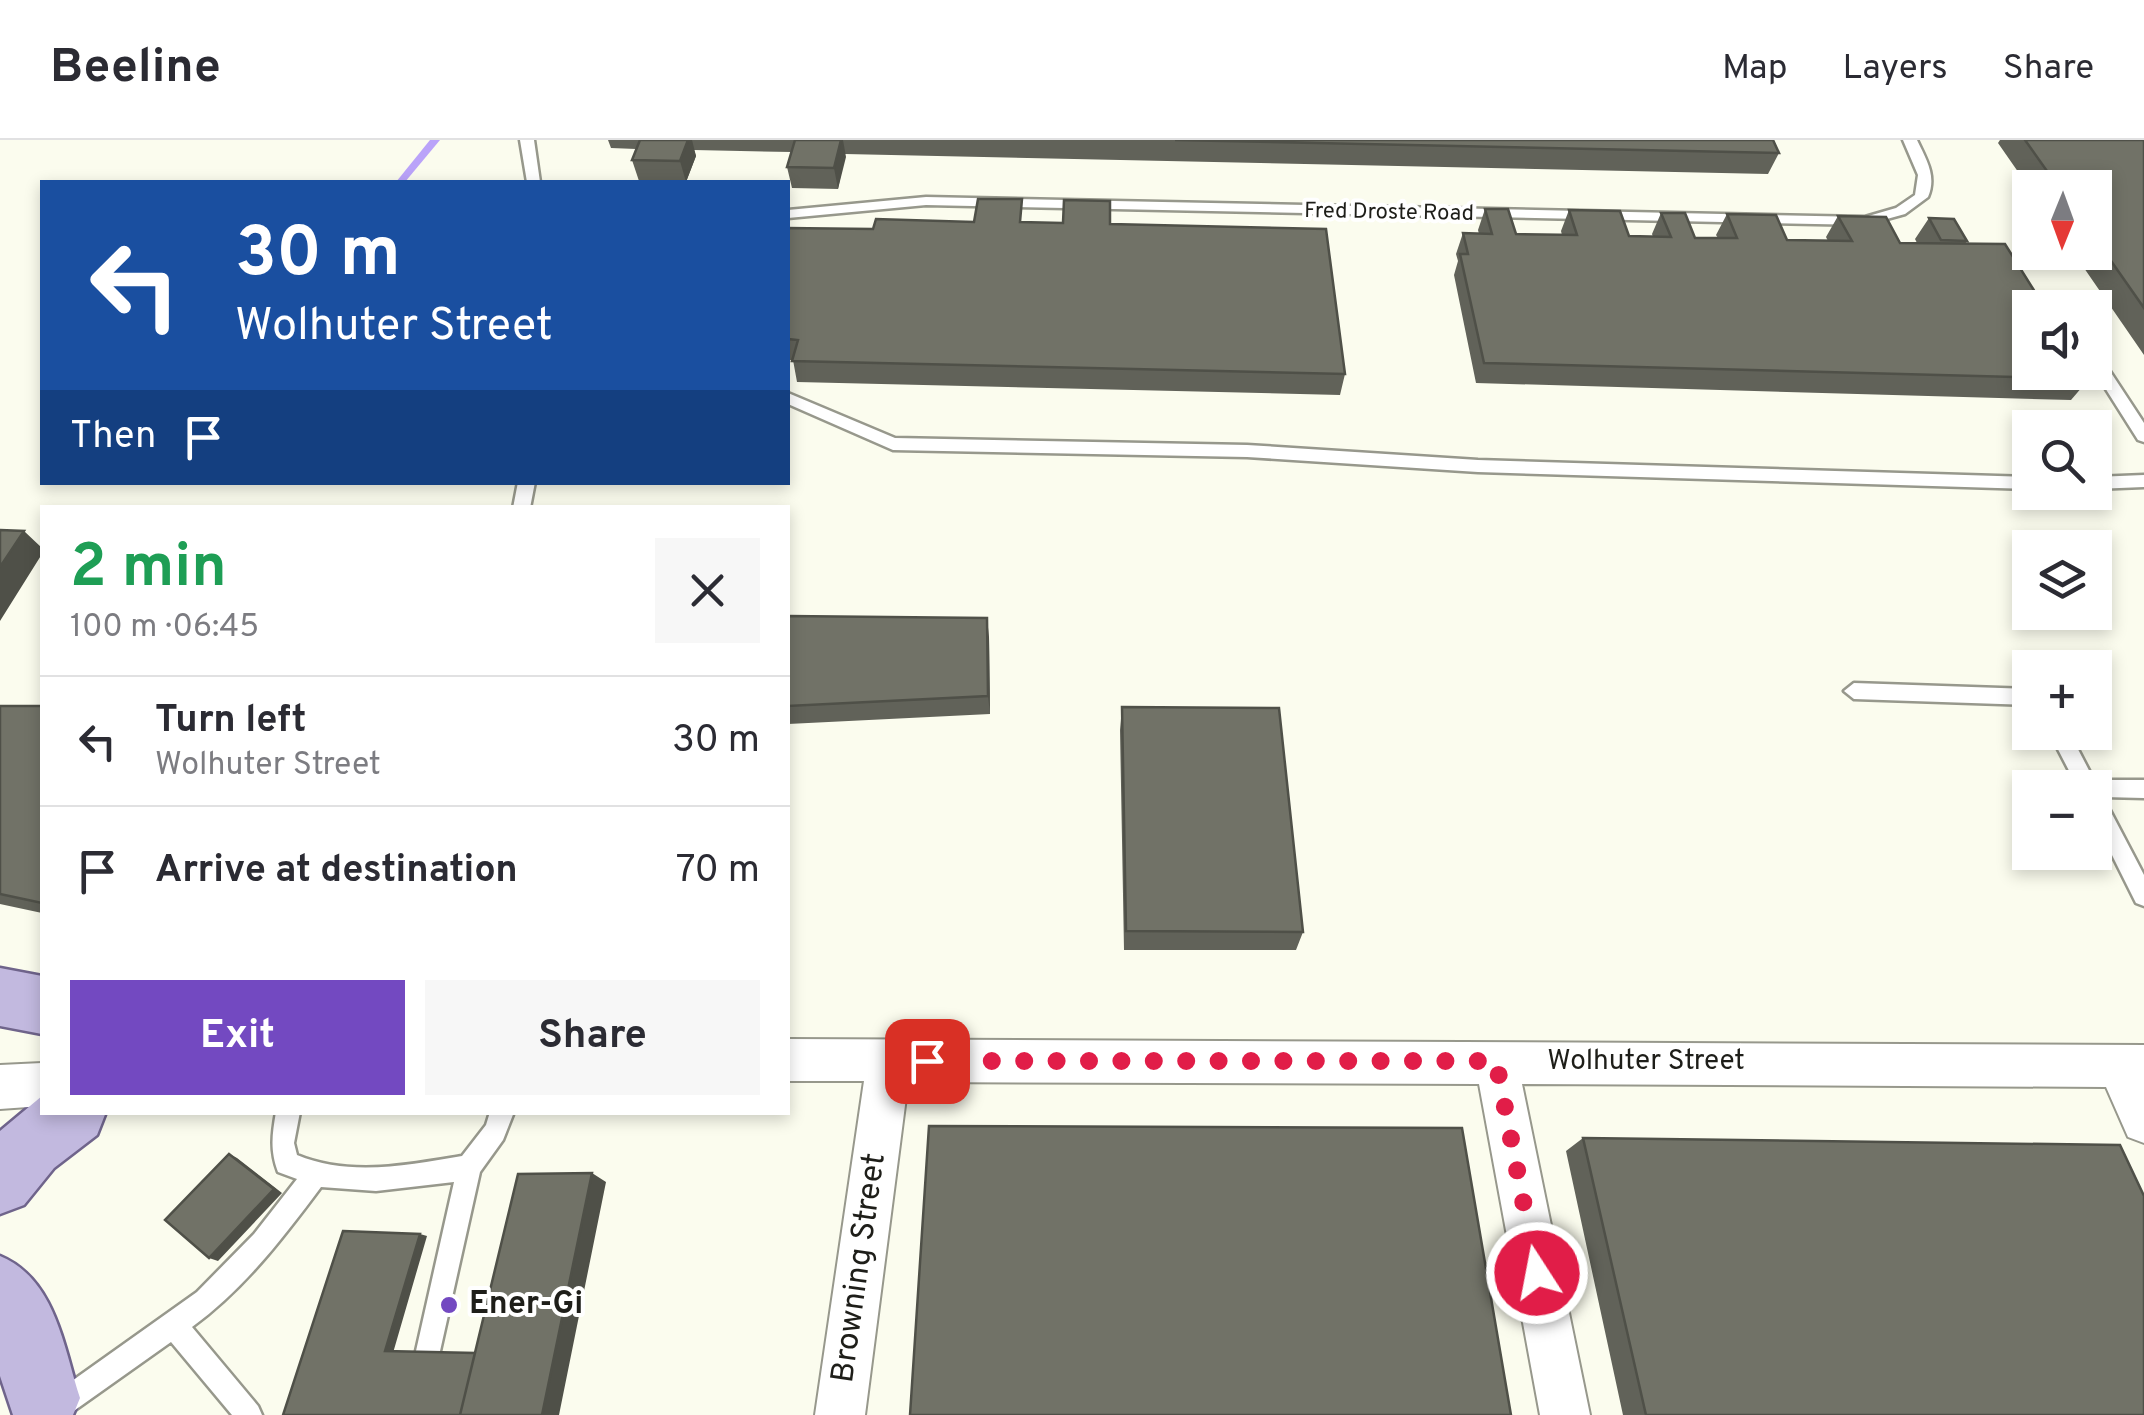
<!DOCTYPE html>
<html lang="en">
<head>
<meta charset="utf-8">
<style>
  body { margin:0; font-family:Overpass,sans-serif; background:#f7f7f7; color:#2b2b33; height:100vh; display:flex; flex-direction:column; font-size:38px; white-space:nowrap }
  * { box-sizing:border-box; margin:0 }
  p { font-size:32px; color:#7c7c81 }
  .icon { flex:none; width:55px; height:55px; fill:none; stroke:currentColor; stroke-width:2; stroke-linecap:round; stroke-linejoin:round }
  .map { position:relative; flex:1; overflow:hidden }
  .side { position:absolute; left:40px; top:365px; width:750px; height:610px; display:flex; flex-direction:column; background:#fff; border-radius:0px; box-shadow:0 5px 15px #0003 }
  .side>* { flex:none }
  .banner { position:absolute; left:40px; top:40px; width:750px; height:305px; border-radius:0px; box-shadow:0 5px 15px #0003; background:#1a4fa0; color:#fff; overflow:hidden }
  .needle { width:65px; rotate:181deg }
  .buttons { position:absolute; left:2012px; top:30px; display:grid; gap:20px }
  .buttons a { display:grid; place-items:center; width:100px; height:100px; border-radius:0px; background:#fff; box-shadow:0 5px 15px #0003; font-size:50px }
  .pin { position:absolute; display:grid; place-items:center; width:85px; height:85px; color:#fff; margin:-42px; border-radius:20px; box-shadow:0 5px 15px #0006 }
  .me { position:absolute; width:110px; margin:-55px; rotate:349deg; stroke-linejoin:round; filter:drop-shadow(0 0 8px #0008) }
  .turn { display:flex; align-items:center; gap:35px; height:210px; padding:0 30px; font-size:45px }
  .turn .icon { width:130px; height:130px; stroke-width:2.5 }
  .turn b { display:block; font-size:70px; line-height:85px }
  .then { display:flex; align-items:center; height:95px; padding:0 30px; background:#0003; gap:20px; font-size:38px }
  .round { display:grid; place-items:center; flex:none; width:105px; height:105px; border-radius:0px; background:#f7f7f7 }
  .headline { display:flex; align-items:center; justify-content:space-between; height:170px; padding:0 30px }
  h1 { font-size:60px; font-weight:700; line-height:75px; color:#1e9e55 }
  .cta { display:flex; gap:20px; margin-top:auto; padding:20px 30px }
  .cta a { flex:1; height:115px; border-radius:0px; background:#7349c1; color:#fff; font-size:40px; font-weight:700; line-height:115px; text-align:center }
  .cta a+a { background:#f7f7f7; color:#2b2b33 }
  ul { padding:0; list-style:none }
  li { display:flex; align-items:center; gap:30px; height:130px; padding:0 30px; border-top:2px solid #e1e1e2 }
  li div { flex:1 }
  li b { display:block; font-size:38px }
  li em { font-style:normal }
  header { display:flex; align-items:center; gap:60px; box-sizing:border-box; height:140px; padding:0 50px; background:#fff; border-bottom:2px solid #e1e1e2 }
  header strong { font-size:48px }
  nav { display:flex; gap:55px; margin-inline-start:auto; font-size:35px }
  .map>svg:first-child { display:block }
</style>
</head>
<body>
<header>
<strong>Beeline</strong>
<nav><a>Map</a><a>Layers</a><a>Share</a></nav>
</header>
<div class="map">
<svg width="2144" height="1275" viewBox="0 0 2144 1275">
  <rect width="100%" height="100%" fill="#fbfcee"/>
  <g fill="none" stroke-linecap="round" stroke-linejoin="round">
    <path fill="#baa3f9" fill-rule="evenodd" d="M430,0H440L405,42H396Z"/>
    <defs>
      <path id="lane" d="M520,0H534L540,42H527Z
        M1903,0H1917C1926,19 1937,36 1928,57L1905,74L1865,85L926,65L788,78V70L926,57L1865,77L1896,68L1915,55L1918,35Z
        M2056,154L2061,156L2069,168H2054L2049,159Z
        M2095,215L2100,216L2144,283V302L2138,300L2095,232Z
        M788,253L895,298L1247,305L1478,320L2030,337V349L1478,332L1247,317L893,310L788,264Z
        M2144,335V347L2095,349V337Z
        M518,342H535L530,368H513Z
        M1854,543L2030,549V565L1854,559L1844,551Z
        M2049,592H2069L2094,640H2144V658L2103,657L2144,735V766L2136,763L2095,681V648H2078Z
        M276,972H300L294,1003L297,1015C350,1037 408,1025 462,1016L486,985L490,972H514L503,1000L480,1032L438,1220L429,1224L420,1220L416,1211L454,1042L376,1051L321,1047C283,1098 244,1149 192,1187L258,1266L262,1275H232L171,1202L68,1275H47L44,1267L48,1258L197,1152L254,1094L297,1039L278,1032C270,1010 272,995 276,972Z"/>
      <path id="street" d="M788,899L2144,905V1003L2128,997L2106,947L1522,944L1590,1275H1540L1479,944L908,942L865,1275H815L864,941H788Z
        M42,923V966L0,969V925Z"/>
      <path id="primary" d="M0,828L42,836V894L0,886Z
        M42,956V972H106L97,995L54,1028L24,1065L0,1074V991Z
        M0,1116C55,1139 63,1205 80,1258L73,1275H13L0,1236Z"/>
    </defs>
    <use href="#lane" stroke="#97988c" stroke-width="5"/>
    <use href="#street" stroke="#97988c" stroke-width="4"/>
    <use href="#primary" stroke="#6f648b" stroke-width="5"/>
    <use href="#lane" fill="#fff" fill-rule="evenodd"/>
    <use href="#street" fill="#fff" fill-rule="evenodd"/>
    <use href="#primary" fill="#c2b9df" fill-rule="evenodd"/>
  </g>
  <path fill="#616259" d="M608,0H1773L1779,13L1768,34L845,14L838,49L792,48L787,27L792,12L694,10L696,16L686,42L639,41L632,20L636,9L611,8Z
    M2000,0H2144V215L2073,112H2095V48H2030V49L1998,3Z
    M1485,69L1516,94L1562,95L1561,91L1569,70L1629,96L1653,97L1652,94L1661,73L1695,98H1718L1716,95L1727,74L1787,100L1828,101L1826,97L1838,76L1900,103H1917L1915,99L1929,78L1967,101L1965,104L2089,239L2071,260L1476,243L1454,135L1458,121L1456,114L1463,93L1479,94L1478,90Z
    M1110,84L1345,234L1340,255L797,242L793,220H788V88L873,89Z
    M788,476L989,497L990,574L788,584Z
    M0,566H42V773L0,764Z
    M1122,567L1303,792L1296,810H1124L1120,590Z
    M1583,998L2144,1275H1623L1566,1011Z"/>
  <path fill="#4f5048" d="M688,0H692L696,16L686,42L680,21Z
    M841,0H843L846,17L838,49L834,28Z
    M24,391L42,408V414L0,481V427Z
    M987,478L989,497L990,574L988,556Z
    M229,1014L237,1018L282,1053L218,1121L209,1118Z
    M592,1033L606,1042L559,1275H542Z
    M420,1094L427,1096L393,1213L385,1211Z"/>
  <path fill="#717267" stroke="#4f5048" stroke-width="2.5" d="M640,0H688L680,21L632,20Z
    M795,0H841L834,28L787,27Z
    M1175,0H1773L1779,13Z
    M2025,0H2144V168L2095,98V48H2059Z
    M978,59H1022L1020,82L1063,83L1064,60L1110,61V84L1326,89L1345,234L792,221L798,200L788,199V88L873,89L876,79L974,82Z
    M1485,69H1508L1516,94L1577,95L1569,70L1620,71L1629,96L1671,97L1661,73H1685L1695,98H1737L1727,74L1776,75L1787,100L1852,101L1838,76L1886,77L1900,103L2005,104L2045,168H2030V232H2085L2089,239L1484,223L1460,114H1468L1463,93L1492,94Z
    M1929,78L1954,79L1967,101L1941,100Z
    M0,390L24,391L0,427Z
    M788,476L987,478L988,556L788,566Z
    M0,566H42V763L0,754Z
    M1122,567L1279,568L1303,792L1126,791Z
    M929,986L1462,988L1511,1275H910Z
    M1583,998L2120,1005L2144,1056V1275H1646Z
    M229,1014L274,1049L209,1118L165,1080Z
    M592,1033L542,1275H460L518,1034Z
    M343,1091L420,1094L385,1211L475,1213L460,1275H283Z"/>
  <g fill="none" stroke-linecap="round" stroke-linejoin="round">
    <path stroke="#e11d48" stroke-width="18" stroke-dasharray="0 32.4" d="M927,921H1496L1537,1133"/>
  </g>
  <circle fill="#7349c1" stroke="#fff" stroke-width="4" cx="449" cy="1165" r="10"/>
  <g text-anchor="middle" dominant-baseline="central" stroke-width="8" stroke-linejoin="round" paint-order="stroke">
    <g font-size="22" fill="#1e1e19" stroke="#fff">
      <text transform="translate(1389 73) rotate(1)">Fred Droste Road</text>
    </g>
    <g font-size="28" fill="#1e1e19" stroke="#fff">
      <text x="1646" y="922">Wolhuter Street</text>
    </g>
    <g font-size="32" fill="#1e1e19" stroke="#fff">
      <text transform="translate(860 1128) rotate(-82)">Browning Street</text>
    </g>
    <g font-size="32" font-weight="bold" fill="#1e1e19" stroke="#fff" text-anchor="start">
      <text x="469" y="1165">Ener-Gi</text>
    </g>
  </g>
</svg>
<div class="buttons">
<a><svg class="needle" viewBox="-14 -14 28 28"><path d="M0-13l5 13h-10z" fill="#e53935"/><path d="M0 13l5-13h-10z" fill="#7c7c81"/></svg></a>
<a><svg class="icon" aria-label="sound" viewBox="0 0 24 24"><path d="M4 9h4l5-4v14l-5-4H4zM17 9q2 3 0 6"/></svg></a>
<a><svg class="icon" aria-label="search" viewBox="0 0 24 24"><circle cx="10" cy="10" r="6"/><path d="M15 15l6 6"/></svg></a>
<a><svg class="icon" aria-label="layers" viewBox="0 0 24 24"><path d="M12 4l9 5-9 5-9-5zM3 14l9 5 9-5"/></svg></a>
<a>+</a>
<a>−</a>
</div>
<div class="pin" style="left:927px;top:921px;background:#d93025"><svg class="icon" aria-label="arrive" viewBox="0 0 24 24"><path d="M6 21V4h12l-3 4 3 4H6"/></svg></div>
<svg class="me" style="left:1537px;top:1133px" viewBox="-20 -20 40 40"><circle r="17" fill="#e11d48" stroke="#fff" stroke-width="3"/><path d="M0-11L8 9 0 5-8 9z" fill="#fff"/></svg>
<div class="banner">
<div class="turn"><svg class="icon" aria-label="left" viewBox="0 0 24 24"><path d="M17 20v-9H6M10 6l-5 5 5 5"/></svg><div><b>30 m</b>Wolhuter Street</div></div>
<div class="then">Then<svg class="icon" aria-label="arrive" viewBox="0 0 24 24"><path d="M6 21V4h12l-3 4 3 4H6"/></svg></div>
</div>
<section class="side">
<div class="headline"><div><h1>2 min</h1><p>100 m · 06:45</p></div><a class="round"><svg class="icon" aria-label="close" viewBox="0 0 24 24"><path d="M6 6l12 12M18 6L6 18"/></svg></a></div>
<ul>
<li><svg class="icon" aria-label="left" viewBox="0 0 24 24"><path d="M17 20v-9H6M10 6l-5 5 5 5"/></svg><div><b>Turn left</b><p>Wolhuter Street</p></div><em>30 m</em></li>
<li><svg class="icon" aria-label="arrive" viewBox="0 0 24 24"><path d="M6 21V4h12l-3 4 3 4H6"/></svg><div><b>Arrive at destination</b></div><em>70 m</em></li>
</ul>
<div class="cta"><a>Exit</a><a>Share</a></div>
</section>
</div>
</body>
</html>
